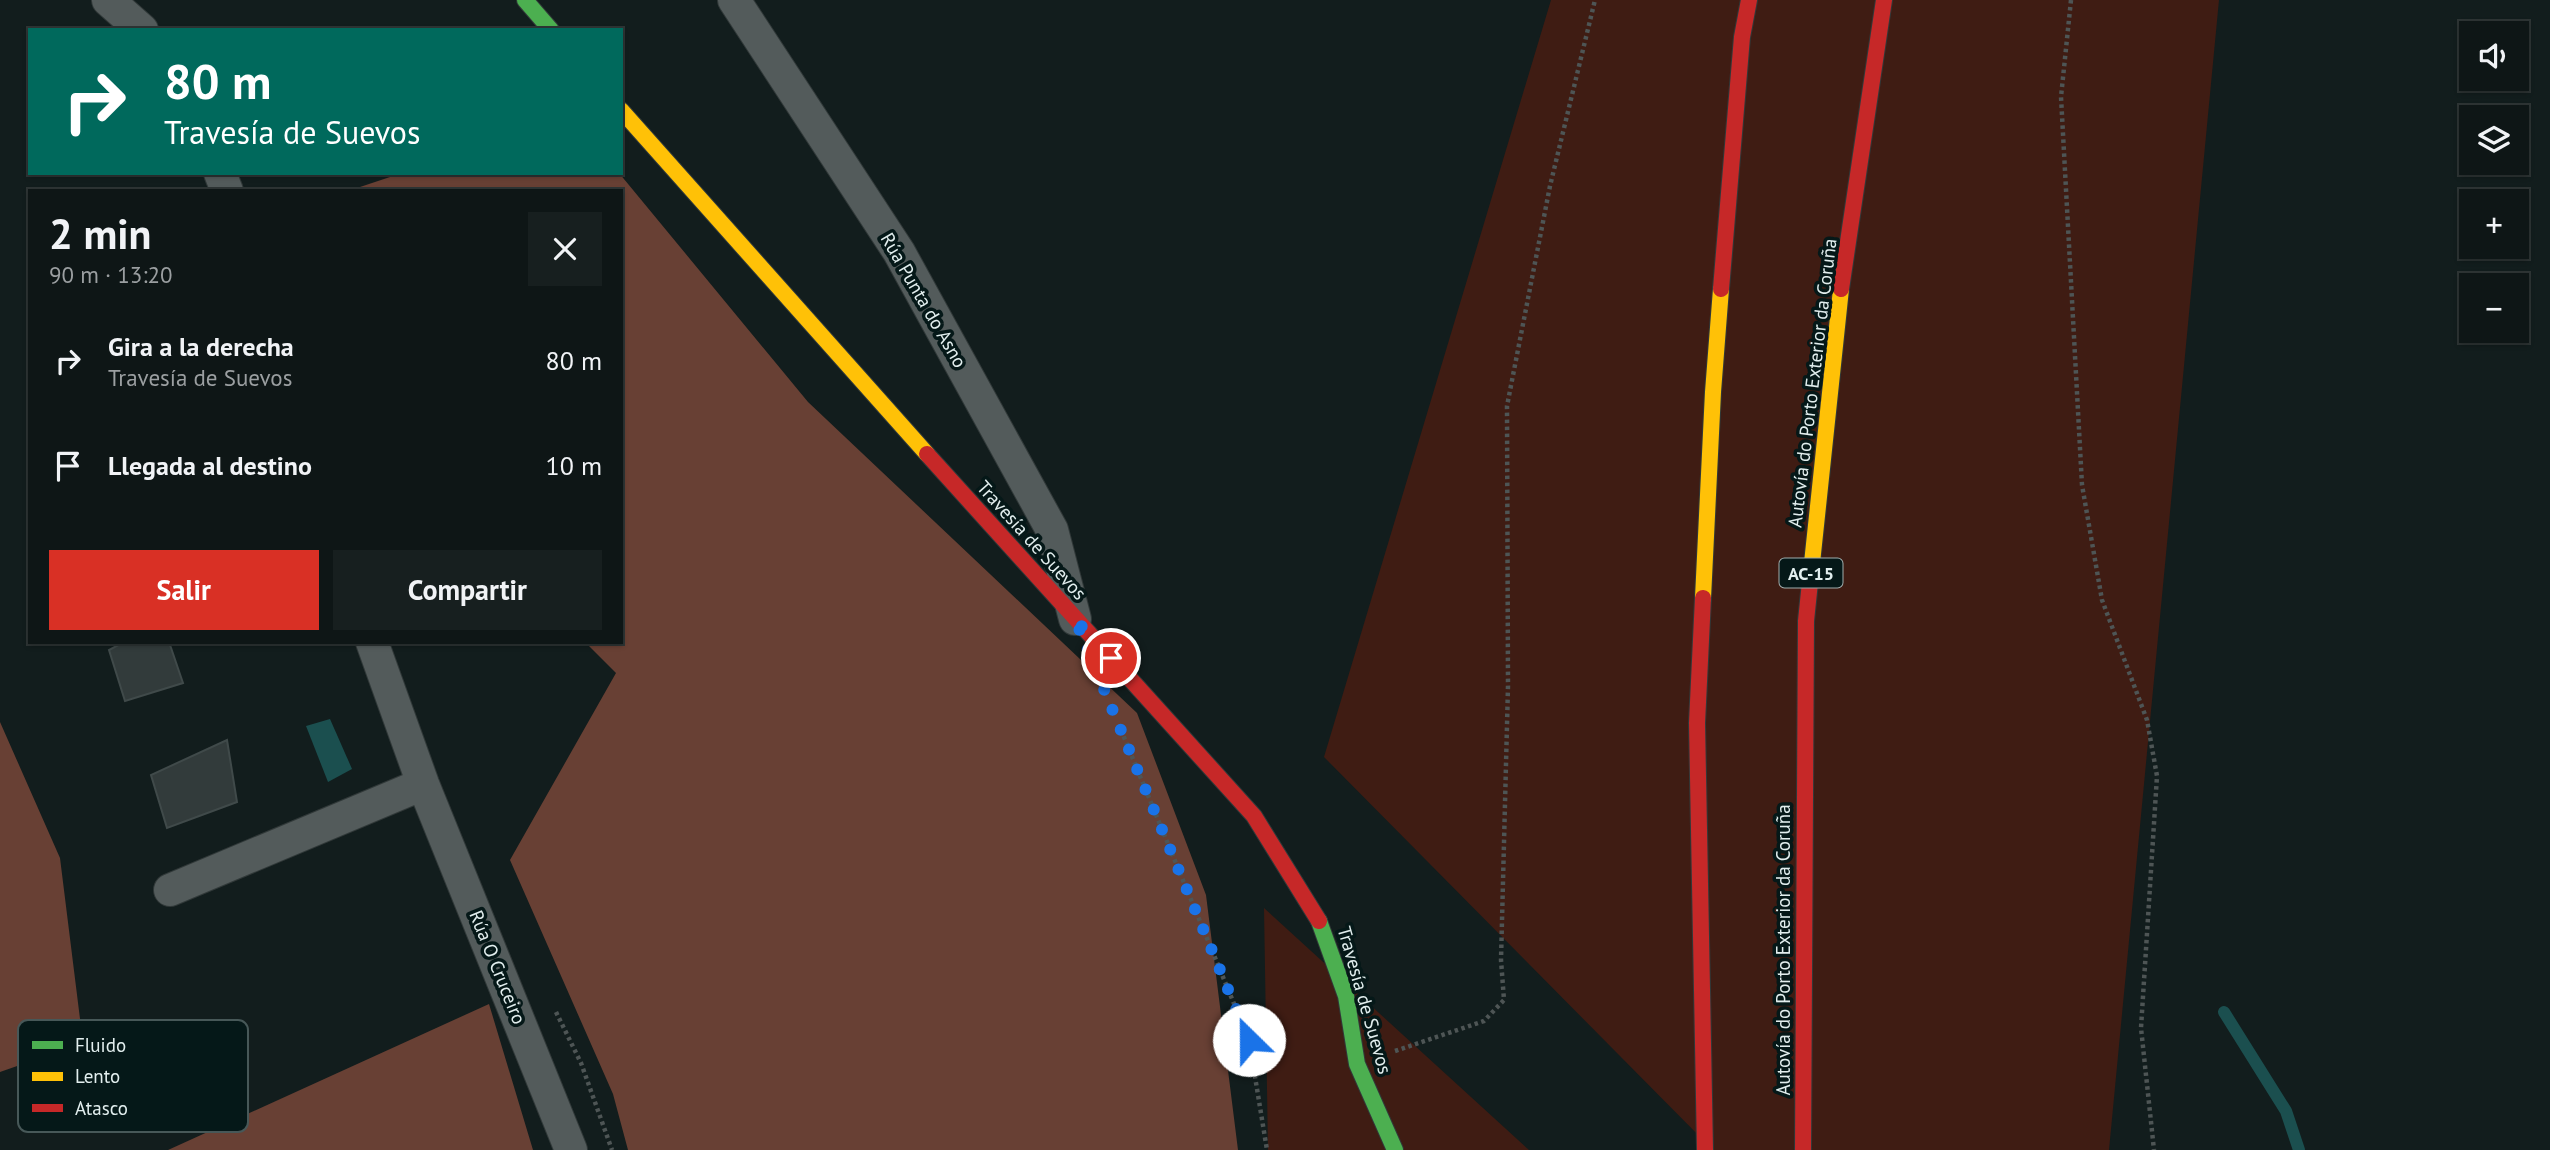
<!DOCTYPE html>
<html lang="es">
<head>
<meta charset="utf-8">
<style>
  body { margin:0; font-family:"PT Sans",sans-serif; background:#171f1f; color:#f1f3f6; height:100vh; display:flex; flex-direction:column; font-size:26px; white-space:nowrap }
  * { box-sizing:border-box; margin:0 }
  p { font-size:23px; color:#9b9fa1 }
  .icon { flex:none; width:38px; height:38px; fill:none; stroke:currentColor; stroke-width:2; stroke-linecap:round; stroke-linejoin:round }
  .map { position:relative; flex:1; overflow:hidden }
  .side { position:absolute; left:28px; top:189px; width:595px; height:455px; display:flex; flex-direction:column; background:#0e1616; border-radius:0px; box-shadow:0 2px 5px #0004,0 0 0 2px #2e3535 }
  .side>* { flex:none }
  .banner { position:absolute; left:28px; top:28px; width:595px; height:147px; border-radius:0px; box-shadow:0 2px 5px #0004,0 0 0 2px #2e3535; background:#00695c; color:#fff; overflow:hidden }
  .buttons { position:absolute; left:2459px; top:21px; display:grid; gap:14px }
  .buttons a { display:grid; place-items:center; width:70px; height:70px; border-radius:0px; background:#0e1616; box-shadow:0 2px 5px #0004,0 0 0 2px #2e3535; font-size:35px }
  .pin { position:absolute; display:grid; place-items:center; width:60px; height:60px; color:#fff; margin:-30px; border:4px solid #fff; border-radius:50%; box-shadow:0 2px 7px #0007 }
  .me { position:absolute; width:77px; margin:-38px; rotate:337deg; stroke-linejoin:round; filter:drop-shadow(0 0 5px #0008) }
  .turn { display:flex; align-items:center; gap:24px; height:147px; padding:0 21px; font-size:32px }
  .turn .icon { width:91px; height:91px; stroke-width:2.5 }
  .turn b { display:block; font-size:49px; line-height:60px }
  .round { display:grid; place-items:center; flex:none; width:74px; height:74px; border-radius:0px; background:#171f1f }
  .summary { display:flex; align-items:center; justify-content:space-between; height:119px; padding:0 21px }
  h1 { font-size:42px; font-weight:600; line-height:52px }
  .action { display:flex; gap:14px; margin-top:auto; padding:14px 21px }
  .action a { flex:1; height:80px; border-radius:0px; background:#d93025; color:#fff; font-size:28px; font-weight:600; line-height:80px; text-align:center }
  .action a+a { background:#171f1f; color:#f1f3f6 }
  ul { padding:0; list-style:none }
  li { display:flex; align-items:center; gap:21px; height:105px; padding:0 21px }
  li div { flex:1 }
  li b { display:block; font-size:26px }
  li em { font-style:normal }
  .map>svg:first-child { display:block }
</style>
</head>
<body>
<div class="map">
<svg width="2550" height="1150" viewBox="0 0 2550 1150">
  <rect width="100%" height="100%" fill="#121d1d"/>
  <path fill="#3f1c13" d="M1551,0H2219L2109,1150H1713L1324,757Z
    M1264,908L1529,1150H1268Z"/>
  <path fill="#684034" d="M402,173H619L808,402L1137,713L1206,895L1238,1150H628L613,1094L510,860L616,673L585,642H621V191H348Z
    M0,722L60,858L83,1043L0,1072Z
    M489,1004L533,1150H168Z"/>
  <path fill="#1b4f4f" d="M330,719L352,769L328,782L306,726Z"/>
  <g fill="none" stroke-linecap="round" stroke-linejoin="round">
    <path stroke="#1b4f4f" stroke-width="12" d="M2224,1012L2286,1111L2299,1150"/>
  </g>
  <path fill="#323b3b" stroke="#404a4a" stroke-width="2" d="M124,642H169L183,683L125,701L109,650Z
    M227,740L237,802L167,828L151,775Z"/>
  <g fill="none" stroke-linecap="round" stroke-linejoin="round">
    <defs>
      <path id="street" d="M108,0L142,30
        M734,0L899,252L1052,530L1075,619
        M220,173L227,191
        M372,642L423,784L571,1150
        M170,890L423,784"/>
      <path id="fast" d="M525,0L551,30
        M1319,921L1346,996L1357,1064L1395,1150"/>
      <path id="slow" d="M621,110L927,454
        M1810,582L1841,289
        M1703,598L1713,392L1721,289"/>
      <path id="jam" d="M1721,289L1742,37L1749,0
        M1841,289L1884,0
        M927,454L1254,816L1319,921
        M1703,598L1697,723L1705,1150
        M1803,1150L1806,621L1810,582"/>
    </defs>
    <use href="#street" stroke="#313939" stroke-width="34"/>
    <use href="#fast" stroke="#313939" stroke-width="18"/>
    <use href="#slow" stroke="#313939" stroke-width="18"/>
    <use href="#jam" stroke="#313939" stroke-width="18"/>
    <path stroke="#4e5555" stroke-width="4.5" stroke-dasharray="3.5 3.5" stroke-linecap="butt" d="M2071,0L2061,97L2082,485L2102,600L2147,720L2157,776L2141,1028L2154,1150
      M1121,730L1249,1040L1267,1150
      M556,1012L581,1063L612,1150
      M1395,1051L1484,1021L1504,1000L1501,960L1508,686L1507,406L1550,186L1595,0"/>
    <use href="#street" stroke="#535b5b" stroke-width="32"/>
    <use href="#fast" stroke="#4caf50" stroke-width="16"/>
    <use href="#slow" stroke="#ffc107" stroke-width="16"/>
    <use href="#jam" stroke="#c62828" stroke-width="16"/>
  </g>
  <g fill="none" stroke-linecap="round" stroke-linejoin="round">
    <path stroke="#1a73e8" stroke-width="12" stroke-dasharray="0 21.6" d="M1111,658L1075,619L1249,1040"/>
  </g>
  <g text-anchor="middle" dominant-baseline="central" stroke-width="7" stroke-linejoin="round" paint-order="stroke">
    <rect fill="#051818" stroke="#a0aeae" stroke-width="2" x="1779.5" y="558.5" width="63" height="29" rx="5"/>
    <g font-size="18" font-weight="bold" fill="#e2eeee">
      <text x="1811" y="573">AC-15</text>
    </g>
    <g font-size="19" fill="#e2eeee" stroke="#051818">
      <text transform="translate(924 300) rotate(60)">Rúa Punta do Asno</text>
      <text transform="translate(1812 383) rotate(-83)">Autovía do Porto Exterior da Coruña</text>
      <text transform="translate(1032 540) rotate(48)">Travesía de Suevos</text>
      <text transform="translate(1783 950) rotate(-90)">Autovía do Porto Exterior da Coruña</text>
      <text transform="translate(498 967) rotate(68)">Rúa O Cruceiro</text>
      <text transform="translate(1365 1000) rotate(74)">Travesía de Suevos</text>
    </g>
  </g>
  <rect x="18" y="1020" width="230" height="112" rx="10" fill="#051818" stroke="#475858" stroke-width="2"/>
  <rect x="32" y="1041" width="31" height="8" fill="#4caf50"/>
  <rect x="32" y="1072" width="31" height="9" fill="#ffc107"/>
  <rect x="32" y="1104" width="31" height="8" fill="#c62828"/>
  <g font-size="19" fill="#e2eeee">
    <text x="75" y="1052">Fluido</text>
    <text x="75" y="1083">Lento</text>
    <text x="75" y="1115">Atasco</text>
  </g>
</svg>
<div class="buttons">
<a><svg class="icon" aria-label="sound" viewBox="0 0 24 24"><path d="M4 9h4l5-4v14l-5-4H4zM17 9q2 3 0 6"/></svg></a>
<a><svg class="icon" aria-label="layers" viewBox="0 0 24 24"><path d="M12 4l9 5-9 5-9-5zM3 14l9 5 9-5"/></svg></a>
<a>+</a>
<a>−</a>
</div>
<div class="pin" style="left:1111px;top:658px;background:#d93025"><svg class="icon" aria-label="arrive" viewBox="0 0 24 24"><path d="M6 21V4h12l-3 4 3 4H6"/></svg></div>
<svg class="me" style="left:1249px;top:1040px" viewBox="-20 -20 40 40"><circle r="19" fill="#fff"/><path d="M0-13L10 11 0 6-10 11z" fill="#1a73e8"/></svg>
<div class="banner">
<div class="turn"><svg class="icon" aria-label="right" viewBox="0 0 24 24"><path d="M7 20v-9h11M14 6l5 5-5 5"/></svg><div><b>80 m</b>Travesía de Suevos</div></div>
</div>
<section class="side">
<div class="summary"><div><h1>2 min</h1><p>90 m · 13:20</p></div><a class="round"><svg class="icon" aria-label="close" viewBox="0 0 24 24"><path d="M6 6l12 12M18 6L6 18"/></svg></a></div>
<ul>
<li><svg class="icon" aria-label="right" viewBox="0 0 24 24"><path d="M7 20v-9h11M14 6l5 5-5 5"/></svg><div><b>Gira a la derecha</b><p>Travesía de Suevos</p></div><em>80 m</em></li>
<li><svg class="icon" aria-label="arrive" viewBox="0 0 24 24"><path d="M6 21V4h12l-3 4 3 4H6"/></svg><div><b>Llegada al destino</b></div><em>10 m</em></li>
</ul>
<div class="action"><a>Salir</a><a>Compartir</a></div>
</section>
</div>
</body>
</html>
